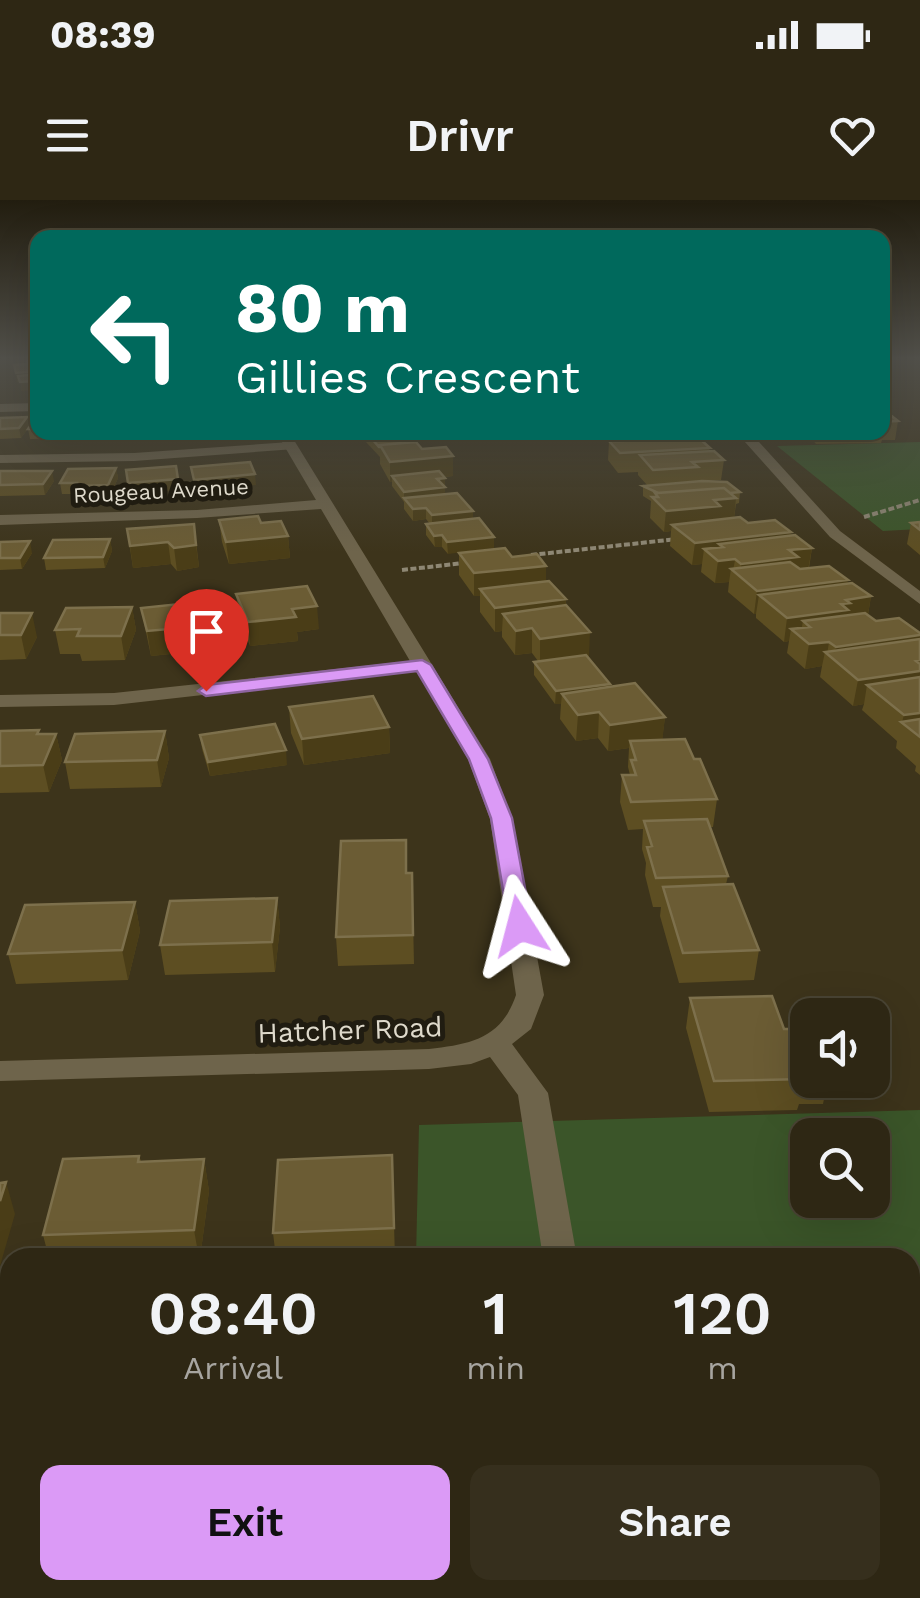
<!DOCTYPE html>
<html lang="en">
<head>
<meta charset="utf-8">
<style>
  body { margin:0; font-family:"Work Sans",sans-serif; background:#362f1d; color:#f1f3f6; height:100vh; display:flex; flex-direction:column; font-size:38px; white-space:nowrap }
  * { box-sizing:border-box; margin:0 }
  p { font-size:32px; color:#a7a5a0 }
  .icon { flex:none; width:55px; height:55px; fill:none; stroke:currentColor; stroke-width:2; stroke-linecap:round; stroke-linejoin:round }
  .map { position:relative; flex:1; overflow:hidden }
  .details { position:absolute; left:0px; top:1048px; width:920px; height:352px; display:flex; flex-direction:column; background:#2e2714; border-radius:30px 30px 0 0; box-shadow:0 10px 40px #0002,0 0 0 2px #494434 }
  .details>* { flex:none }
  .guide { position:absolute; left:30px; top:30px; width:860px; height:210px; border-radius:20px; box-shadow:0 10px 40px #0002,0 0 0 2px #494434; background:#00695c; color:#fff; overflow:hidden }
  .fabs { position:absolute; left:790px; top:798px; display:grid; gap:20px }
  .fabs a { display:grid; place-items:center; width:100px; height:100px; border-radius:20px; background:#2e2714; box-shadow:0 10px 40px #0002,0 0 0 2px #494434; font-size:50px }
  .pin { position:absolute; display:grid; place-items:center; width:85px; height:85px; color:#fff; margin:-102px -42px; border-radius:50% 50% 50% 0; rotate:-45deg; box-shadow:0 0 10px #0007 }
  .pin .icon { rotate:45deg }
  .me { position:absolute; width:110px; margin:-55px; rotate:351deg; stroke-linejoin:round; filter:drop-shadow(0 0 8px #0008) }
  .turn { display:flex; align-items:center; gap:35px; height:210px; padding:0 40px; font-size:45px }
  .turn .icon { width:130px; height:130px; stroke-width:2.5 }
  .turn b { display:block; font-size:70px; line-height:85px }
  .eta { display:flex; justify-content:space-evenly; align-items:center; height:170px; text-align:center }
  .eta b { font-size:60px; font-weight:600; line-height:70px }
  .primary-button { display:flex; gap:20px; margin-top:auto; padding:20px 40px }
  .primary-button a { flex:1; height:115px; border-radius:20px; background:#db9af6; color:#111; font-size:40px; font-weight:600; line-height:115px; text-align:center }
  .primary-button a+a { background:#362f1d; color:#f1f3f6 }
  .status { display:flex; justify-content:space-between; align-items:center; height:70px; padding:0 50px; background:#2e2714; direction:ltr }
  .status svg { height:28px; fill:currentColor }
  header { display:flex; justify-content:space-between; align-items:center; height:130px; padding:0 40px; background:#2e2714; font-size:45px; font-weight:600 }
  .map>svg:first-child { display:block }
</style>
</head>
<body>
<div class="status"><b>08:39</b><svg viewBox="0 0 49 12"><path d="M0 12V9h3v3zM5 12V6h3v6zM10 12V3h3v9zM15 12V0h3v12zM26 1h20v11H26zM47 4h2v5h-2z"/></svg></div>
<header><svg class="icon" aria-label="menu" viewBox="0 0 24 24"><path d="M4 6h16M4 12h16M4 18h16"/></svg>Drivr<svg class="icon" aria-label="heart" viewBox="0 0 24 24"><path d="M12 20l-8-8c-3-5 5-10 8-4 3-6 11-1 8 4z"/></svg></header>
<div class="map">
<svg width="920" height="1398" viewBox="0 0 920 1398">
  <rect width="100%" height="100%" fill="#3d341b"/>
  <path fill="#3b5529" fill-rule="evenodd" d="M920,242V329L883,331L777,246Z
    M920,910V1335H910V1058H416L419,925ZM808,935H872V1000H808Z"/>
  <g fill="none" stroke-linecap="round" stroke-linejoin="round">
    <path stroke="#8e8774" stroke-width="4" stroke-dasharray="6 2.5" stroke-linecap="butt" d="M864,317L920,300
      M531,355L677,339
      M402,370L464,363"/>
    <path fill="#6e644b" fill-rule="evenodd" d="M290,242L295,243V249L134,261L0,263V255L134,253Z"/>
    <path fill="#6e644b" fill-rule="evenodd" d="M38,203V211L0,212V204Z
      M276,232H289L490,559L512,619L544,795L531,829L512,844L548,893L577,1058H543L518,895L490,857L471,864L429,869L0,881V861L429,849C471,844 501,839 516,795L490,619L468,559L417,471L114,505L0,507V495L114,493L410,461L321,309L197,318L0,325V315L197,310L316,300Z
      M736,232H750L840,331L920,391V404L830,337Z
      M910,1203H920V1237H910Z"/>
  </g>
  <path fill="#5d4e22" d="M882,213L898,221L895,240H882L881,243L816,244L808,235V232H882Z
    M27,217L29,227L21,238L0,239V218Z
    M38,218V232H78L75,238L30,239L28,229Z
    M100,232H157V234L101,237Z
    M169,232H230L170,236Z
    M357,232H407L412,242L422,249L453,256V276L444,277L445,294L473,311V319L448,354L442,347H435L426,335V324H430L426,319L413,321L404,309V302L392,286V282H390L380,264V257L365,241V239H362Z
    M615,232L690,239L710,248L709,251L724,260L721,280L696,281L740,292L739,303L736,304L734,318L791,336L812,348L809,368L847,383L871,396L868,415L876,421L920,433V575L915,571L916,566L896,548L897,541L862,510L864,504L853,506L820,477L822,466L805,469L787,453L789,441L784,442L756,418V414H754L728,392L729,382L715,383L701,372L702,364L692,365L670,346L671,331L664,332L650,318L651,301L643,296V286L647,285L638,275V272L618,273L608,260L609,241H614Z
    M116,268L118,278L110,296H78L77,294H62L60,283Z
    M0,271L54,281L45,295L0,296Z
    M219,320L261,323L288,336L290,358L229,364L222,342Z
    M920,322V355L907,344L911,323Z
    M194,324L199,367L177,371L171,364L133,368L127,329Z
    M110,339L112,351L105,368L46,370L44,358Z
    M0,342L32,353L22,369L0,370Z
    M459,353L512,357L546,366V381L566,399V405L589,457H587L609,487L665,517L662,540L694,559L717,599L713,627H710L728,676L726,684L759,750L754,780L679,783L660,716L661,707H653L645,675L646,663L642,649L643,629L628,630L620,602L622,575H630L628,567L629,548L608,551L598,538L576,541L560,519L561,504H555L534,475V462L538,461L532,453L515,455L502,437V431L495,432L480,412V396H474L459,375Z
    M236,394L319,429L297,432L298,441L250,446L239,417Z
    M132,407L136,430L125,460L82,461L80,454H60L55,430Z
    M141,408L227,424L230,448L151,456Z
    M0,413L37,437L26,459L0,460Z
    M289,507L389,527L390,553L304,565L291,533Z
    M0,531L56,534L62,560L49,592L0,593Z
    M165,531L169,558L161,587L70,589L65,562Z
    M200,535L287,565L210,576L202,549Z
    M412,673L414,764L338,766L336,737Z
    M277,698L280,727L275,772L165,775L160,745Z
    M135,702L140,731L128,780L16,784L8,754Z
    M690,798L784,829H808V880H828L823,904H799L797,910L709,912L686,828Z
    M392,955L395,1058H276L273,1033Z
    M139,956L141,961L204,959L209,991L200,1058H49L43,1035Z"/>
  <path fill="#4a3d17" d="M38,157V165L16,167L15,158Z
    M38,171V180L17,182L16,173Z
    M33,181L35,190L21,191L20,182Z
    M27,217L29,227L21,238L19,228Z
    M453,256V276L396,282L392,276V282H390V262Z
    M116,268L118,278L110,296L108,285Z
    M52,271L54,281L45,295L43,284Z
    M255,274L256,285L195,290L194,280Z
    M445,278V298L404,299V292L437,279Z
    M178,279L180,290L130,294L128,283Z
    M736,298L734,319L672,325L671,331L664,332L666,311L714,300Z
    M426,308V319L413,321V309Z
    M473,311V322L432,326V315Z
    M791,332L788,353L735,360L733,371L731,369L729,382L715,383L718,361L723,347L719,344L717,360L704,349L702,364L692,365L695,343Z
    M442,335V347H435L434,336Z
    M288,336L290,358L229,364L226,342Z
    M494,337V348L448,354L447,342Z
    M110,339L112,351L105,368L103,357Z
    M30,341L32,353L22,369L20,358Z
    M168,342L171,364L133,368L130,346Z
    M196,345L199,367L177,371L174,348Z
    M812,348L808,370L740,377L741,364L789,350Z
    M546,366V388L480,389V396H474V373Z
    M848,380L844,403L759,395L756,414H754L757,391Z
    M871,396L867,420L810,427L803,421L800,437L791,429L789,441L784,442L787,418L841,404L846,400Z
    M566,399L565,423L503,414L502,431L495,432V408Z
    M317,406L319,429L297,432L298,441L250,446L248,422L292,409Z
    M132,407L136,430L125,460L121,436Z
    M32,413L37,437L26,459L21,435Z
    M227,424L230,448L151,456L147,431Z
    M532,428V453L515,455L516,431Z
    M590,432L589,457L540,463V439Z
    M920,435V444L833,460L836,447Z
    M829,442L827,455L825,452L822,466L805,469L809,444Z
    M920,460V496L867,485L864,504L853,506L858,480Z
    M610,484L609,497L562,494L561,504H555L556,491Z
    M599,512L598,538L576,541L578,515Z
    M920,513V537L902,522L904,515Z
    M665,517L662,543L630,541L629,548L608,551L610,525Z
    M389,527L390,553L304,565L302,539Z
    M165,531L169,558L161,587L157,560Z
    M56,534L62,560L49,592L43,565Z
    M286,550L287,565L210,576L208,562Z
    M277,698L280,727L275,772L272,742Z
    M135,702L140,731L128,780L122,750Z
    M204,959L209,991L200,1058H199L194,1030Z
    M6,982L15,1014L0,1066V1001Z"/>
  <path fill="#6b5c34" stroke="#7d704c" stroke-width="2.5" d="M38,159V171L16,173L14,165L28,164L27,160Z
    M38,174V186H34L33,181L20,182L18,176Z
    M882,213L889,214L898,221L882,222Z
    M27,217L19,228L0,229V218Z
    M36,218H38V229H28Z
    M366,232H405L412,242L380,245L381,247H379Z
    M615,232H685L690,238L621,241Z
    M700,239L710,248L620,253L609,241Z
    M416,242L422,249L446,247L453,256L390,262L380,245Z
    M714,251L724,260L692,262L698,267L653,270L640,255Z
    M250,262L255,274L194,280L191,267Z
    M176,266L178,279L128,283L126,270Z
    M116,268L108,285L76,286L77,283H60L68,269Z
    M0,271H52L43,284L0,285Z
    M439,271L445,278L437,279L445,287L404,292L392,276Z
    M702,281L727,282L740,292L730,293L724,288L658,293L643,286Z
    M724,288L736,298L714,300L720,306L666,311L652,297H658L655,293Z
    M457,293L473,311L432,315L426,308L413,309L404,298Z
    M258,316L261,323L281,321L288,336L226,342L219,320Z
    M740,317L748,323L775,320L791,332L695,343L672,325Z
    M479,318L494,337L447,342L442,335L434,336L426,324Z
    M920,322V330L911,323Z
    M194,324L196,345L174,348L168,342L130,346L127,329Z
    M795,335L812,348L789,350L798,357L741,364L735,359L718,361L704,349L723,347L719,344Z
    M110,339L103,357L44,358L53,340Z
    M30,341L20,358H0V342Z
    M505,348L512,357L537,354L546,366L474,373L459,353Z
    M790,362L800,369L829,366L848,380L757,391L731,369Z
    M549,381L566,399L495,408L480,389Z
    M852,383L871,396L846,400L850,403L841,404L848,410L787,418L759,395Z
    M307,386L317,406L292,409L296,417L248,422L236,394Z
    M218,400L227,424L147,431L141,408Z
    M566,405L590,432L540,439L532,428L516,431L503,414Z
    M132,407L121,436H77L80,429L55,430L66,408Z
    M0,413H32L21,435H0Z
    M865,413L876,421L899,418L920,433V435L836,447L829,442L809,444L791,429L810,427L803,421Z
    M920,439V460L916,461L920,464V471L858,480L825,452Z
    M586,455L610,484L556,491L534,462Z
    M920,477V513L904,515L867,485Z
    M635,483L665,517L610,525L599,512L578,515L562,494Z
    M373,496L389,527L302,539L289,507Z
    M920,519V537L901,522Z
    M275,524L286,550L208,562L200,535Z
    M39,530L37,534H56L43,565L0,566V531Z
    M165,531L157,560L65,562L75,534Z
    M685,539L694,559H700L717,599L631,602L622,575H636L631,560H636L630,541Z
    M707,619L728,676L656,678L647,647L652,646L644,621Z
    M406,640V673H412L413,735L336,737L341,641Z
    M733,684L759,750L683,753L663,687Z
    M277,698L272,742L160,745L170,701Z
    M135,702L122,750L8,754L25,705Z
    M772,796L784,829H808V873H802L804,879L714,881L690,798Z
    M392,955L394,1028L273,1033L278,960Z
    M139,956L138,962L204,959L194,1030L43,1035L63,959Z
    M6,982L0,1001V983Z"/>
  <linearGradient id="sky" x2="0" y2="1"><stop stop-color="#221d0f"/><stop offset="0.45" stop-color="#51504a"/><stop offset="1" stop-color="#51504a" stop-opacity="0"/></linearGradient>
  <rect width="920" height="352" fill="url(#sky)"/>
  <path fill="#db9af6" stroke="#8e64a0" stroke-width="2.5" d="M422,460L431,465L488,559L512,618L532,726L529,730L520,733L509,726L491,618L469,559L417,471L206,496L198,491L206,485Z"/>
  <g text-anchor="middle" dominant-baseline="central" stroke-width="10" stroke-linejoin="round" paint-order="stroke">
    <g font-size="22" fill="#ded9cb" stroke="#201c11">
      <text transform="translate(161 291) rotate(-3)">Rougeau Avenue</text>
    </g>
    <g font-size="28" fill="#ded9cb" stroke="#201c11">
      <text transform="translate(350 830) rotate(-2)">Hatcher Road</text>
    </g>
  </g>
</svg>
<div class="fabs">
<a><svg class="icon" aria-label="sound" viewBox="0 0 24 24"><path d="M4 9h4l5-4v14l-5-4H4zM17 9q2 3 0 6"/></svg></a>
<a><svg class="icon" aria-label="search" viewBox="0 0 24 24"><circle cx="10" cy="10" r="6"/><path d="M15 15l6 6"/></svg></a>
</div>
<div class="pin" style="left:206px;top:491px;background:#d93025"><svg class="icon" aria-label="arrive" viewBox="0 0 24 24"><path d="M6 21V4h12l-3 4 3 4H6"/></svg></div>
<svg class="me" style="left:520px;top:726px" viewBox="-20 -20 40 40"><path d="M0-17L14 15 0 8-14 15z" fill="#db9af6" stroke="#fff" stroke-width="4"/></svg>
<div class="guide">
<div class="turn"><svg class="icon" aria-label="left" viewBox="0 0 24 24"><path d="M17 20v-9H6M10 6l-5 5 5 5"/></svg><div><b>80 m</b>Gillies Crescent</div></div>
</div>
<section class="details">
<div class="eta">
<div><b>08:40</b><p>Arrival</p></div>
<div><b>1</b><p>min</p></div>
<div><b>120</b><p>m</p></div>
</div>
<div class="primary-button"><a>Exit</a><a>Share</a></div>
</section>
</div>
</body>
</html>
